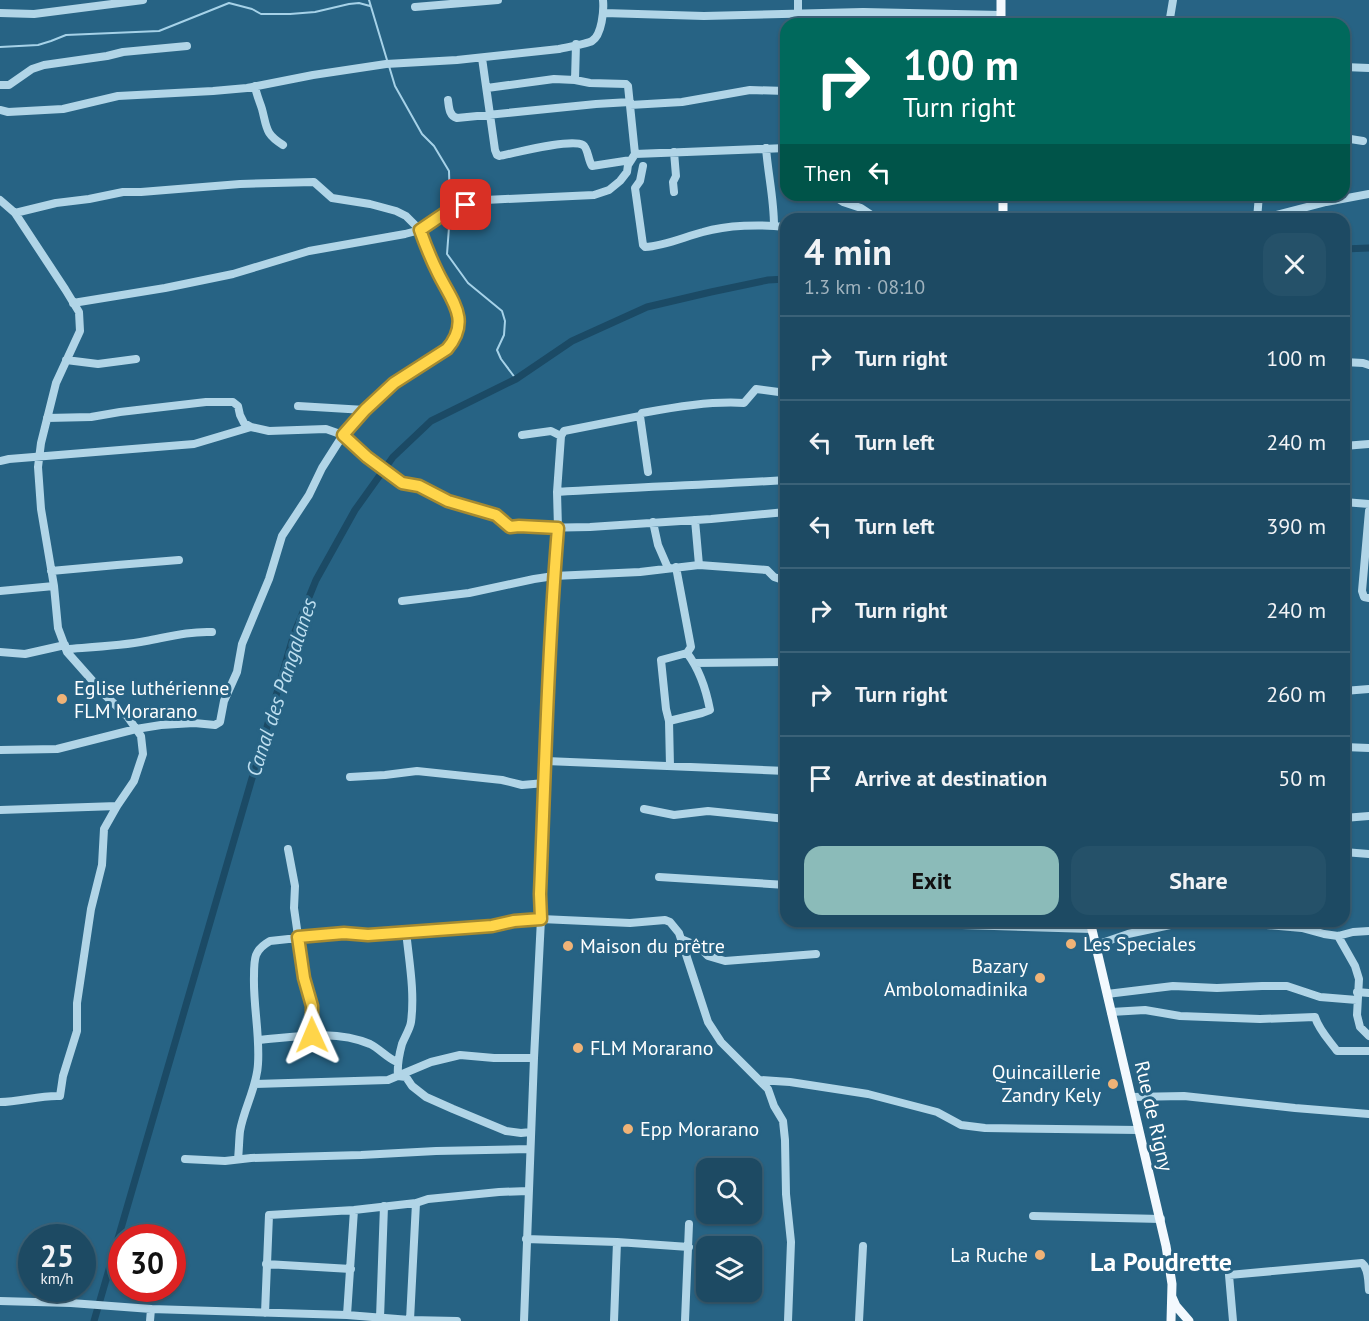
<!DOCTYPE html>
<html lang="en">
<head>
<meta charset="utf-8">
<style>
  body { margin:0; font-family:"PT Sans",sans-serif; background:#255169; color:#f1f3f6; height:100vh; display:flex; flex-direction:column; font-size:22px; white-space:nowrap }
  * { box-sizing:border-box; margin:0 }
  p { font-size:20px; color:#a0b3be }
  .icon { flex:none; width:33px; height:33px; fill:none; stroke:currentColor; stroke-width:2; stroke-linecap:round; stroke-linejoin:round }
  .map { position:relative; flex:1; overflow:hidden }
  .drawer { position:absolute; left:780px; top:213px; width:570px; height:714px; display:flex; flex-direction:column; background:#1d4a63; border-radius:18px; box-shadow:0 2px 4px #0004,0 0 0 2px #3b6278 }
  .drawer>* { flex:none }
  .guide { position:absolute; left:780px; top:18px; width:570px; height:183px; border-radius:18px; box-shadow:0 2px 4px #0004,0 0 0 2px #3b6278; background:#00695c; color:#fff; overflow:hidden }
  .tools { position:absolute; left:696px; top:1158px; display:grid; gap:12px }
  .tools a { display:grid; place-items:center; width:66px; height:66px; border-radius:12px; background:#1d4a63; box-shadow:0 2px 4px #0004,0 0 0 2px #3b6278; font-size:30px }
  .speed { position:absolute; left:18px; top:1224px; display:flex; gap:12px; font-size:30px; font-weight:700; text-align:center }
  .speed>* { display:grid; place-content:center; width:78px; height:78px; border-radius:50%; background:#1d4a63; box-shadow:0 2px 4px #0004,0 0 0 2px #3b6278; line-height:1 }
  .speed small { font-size:15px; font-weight:400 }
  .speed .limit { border:9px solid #d22; background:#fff; color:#111 }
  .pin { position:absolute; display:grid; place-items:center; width:51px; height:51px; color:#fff; margin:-26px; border-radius:12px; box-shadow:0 3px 9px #0006 }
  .me { position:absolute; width:66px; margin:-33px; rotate:359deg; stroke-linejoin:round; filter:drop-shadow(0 0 4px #0008) }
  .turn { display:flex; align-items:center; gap:21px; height:126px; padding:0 24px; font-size:27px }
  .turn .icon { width:78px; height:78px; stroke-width:2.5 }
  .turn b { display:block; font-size:42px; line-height:51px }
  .then { display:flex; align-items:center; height:57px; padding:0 24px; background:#0003; gap:12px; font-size:22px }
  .round { display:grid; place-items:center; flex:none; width:63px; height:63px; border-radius:18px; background:#255169 }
  .head { display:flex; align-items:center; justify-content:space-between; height:102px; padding:0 24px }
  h1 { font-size:36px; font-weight:600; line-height:45px }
  .action { display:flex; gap:12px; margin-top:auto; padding:12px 24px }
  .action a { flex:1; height:69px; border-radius:18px; background:#8bbbb9; color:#111; font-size:24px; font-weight:600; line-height:69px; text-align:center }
  .action a+a { background:#255169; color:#f1f3f6 }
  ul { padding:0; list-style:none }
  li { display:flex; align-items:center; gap:18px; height:84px; padding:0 24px; border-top:2px solid #3b6278 }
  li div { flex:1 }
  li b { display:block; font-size:22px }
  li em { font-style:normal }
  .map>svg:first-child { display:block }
</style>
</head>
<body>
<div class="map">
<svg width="1369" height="1321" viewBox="0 0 1369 1321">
  <rect width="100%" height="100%" fill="#276384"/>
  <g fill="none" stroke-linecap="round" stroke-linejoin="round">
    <path stroke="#a6d2e8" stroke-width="2" d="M369,0L387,60
      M0,47L38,45L51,41L66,35L159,31L229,3L252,9L261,14H290L315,12L349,4L359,3L370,6
      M389,66L395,86L422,134L434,146L449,171L450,208
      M450,214L447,254L468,283L502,311L505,321L504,335L497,350L501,359L516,379"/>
    <path stroke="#1b4a65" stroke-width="7" d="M1344,249L1369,248
      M94,1321L294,634L316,580L355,510L393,457L431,421L516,379L572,341L647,307L711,292L768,280L786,279"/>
    <path stroke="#b1d5e7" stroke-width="8" d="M798,0V24
      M415,7L498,0
      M0,13L34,14L143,0
      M604,13L704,16L863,12L1001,15
      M1169,24L1173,0
      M576,44L575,80L590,83L626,84L628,86L635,154
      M482,58L495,150L497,155L499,156C515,153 571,138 583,145C588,148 588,160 592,166L631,160
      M1344,67L1369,68
      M0,85H9L32,69L44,65L107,56L123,52L187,46
      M255,86C256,94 260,102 262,109C267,128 265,134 283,145
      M487,88L554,79L575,80
      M448,100C449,107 449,116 457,118L596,104L630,102
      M630,105L682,102L750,90L786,91
      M0,110L8,112L63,109L118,96L213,91L247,88L313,75L386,64L457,60L559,49C567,47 587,44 592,41C602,35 604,10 603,0
      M1344,138L1363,141
      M766,148C768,174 774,199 774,226
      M674,152L676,176L673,182L674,192
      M643,166L640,181L635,188L643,245L645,247C664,246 684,237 703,232C727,225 761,224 786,227
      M832,195L843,202L861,208L876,218
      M0,200L15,213L65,289L79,312L80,331L56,383L41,443L38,467L41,509L54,586L58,628L67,652L106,696L127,716L141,736L143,754L134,781L117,806L104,829L102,865L91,909L77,1003V1031L63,1076L60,1096C40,1095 20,1102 0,1102
      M1257,219L1259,195
      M1261,219L1326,202L1369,194
      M73,303L165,288L233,274L309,251L405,234L420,230L445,213L485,200L594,195L609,190L620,181L627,172L628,165L635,154L786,148
      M66,360L98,364L136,359
      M1344,362L1363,363L1369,365
      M298,406L365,410
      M640,416L648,472
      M47,418L91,417L120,412L206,402H233L238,406L240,415L244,423L251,427L269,431L326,429L343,435L367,457L402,483L419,486L448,501L496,515L510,527L519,526L537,528L590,527L711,519L786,512
      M522,435L551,431L561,436
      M1344,446L1369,444
      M0,461L9,459L194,444L251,427
      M557,492C633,487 710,485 786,480
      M1344,502L1369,504
      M1369,511L1362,591L1364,597L1369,598
      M695,520L699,565
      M653,522L658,545L668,568
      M51,571L117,565L179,560
      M0,591L54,586
      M402,601L469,593L534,579L554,576L640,572L699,565L767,570L774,577L786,581
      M66,649C93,647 120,646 146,641C168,637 189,631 212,632
      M0,652L25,654L65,645
      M694,663L786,662
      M1344,691L1369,689
      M669,721L702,713L710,710C706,689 700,670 687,653
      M1344,747L1369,748
      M0,750L57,749L136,729L161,725L194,723L215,725L220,722L224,701L237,672L242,644L269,579L282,536L309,495L322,468L343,435L365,410L394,383L447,349L453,342L458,328L459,313L453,298L438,274L420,230L406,216L396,211L370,204L332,198L314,182L240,184L141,192H123L89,199L56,203L15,213
      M546,761L786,771
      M670,766L669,721L666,709L661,660L687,653L691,647L676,567
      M350,777L385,775L417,771L502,780L522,785L545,783
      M644,809L674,815L708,811L786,819
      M0,810L117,806
      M1344,818L1369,816
      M288,849L295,886L294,908L304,978L312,1006V1035
      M1344,852L1369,854
      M659,877L786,885
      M1221,921L1302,928L1324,934L1338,936L1353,932L1369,931
      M930,924L1092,929
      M406,931C409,961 415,992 411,1022C410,1029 405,1036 402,1044C399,1055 397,1065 398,1076L406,1077L412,1086L426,1097L453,1109L506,1131L521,1133L531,1132
      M1338,936L1355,966L1359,979L1357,1015L1360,1027L1369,1036
      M681,939L698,946L708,956L725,961L816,954
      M1096,945L1128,934L1189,921
      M1357,992L1369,993
      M1107,994L1173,986L1217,988L1262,986H1287L1320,997L1357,1000
      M1111,1012L1145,1010L1180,1016L1260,1019L1315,1017C1319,1030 1329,1040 1337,1051H1369
      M258,1040C294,1037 335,1029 370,1044C380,1049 387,1058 397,1062
      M760,1080L790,1082L868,1094L937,1112L961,1125L985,1128L1139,1130
      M255,1084L388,1080L431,1062L460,1055L494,1058H534
      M1131,1097L1184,1096L1295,1108L1369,1114
      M185,1159L225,1161L251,1158L361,1155L436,1151L530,1149
      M238,1159C239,1150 239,1140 240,1131C244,1108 257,1087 258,1064C260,1034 253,1005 254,976C254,958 254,950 270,941L344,933L368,935L492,926L514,921L541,919L630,923L665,920L670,922L679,933L708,1022L721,1042L768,1089L774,1106L783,1121L785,1140L786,1194L791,1242L788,1321
      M416,1203L428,1199L499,1192L528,1191
      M1033,1216L1161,1219
      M526,1239L617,1242L689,1247
      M266,1264L351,1269
      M0,1301L71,1303L151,1309L347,1315L410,1320L457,1321
      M265,1313L269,1215L354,1210L416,1203L410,1320
      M347,1315L354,1210
      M380,1318L384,1206
      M150,1321L151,1309
      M524,1321L534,1058L541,919L540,894L554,576L558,528L557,492L561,436L564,431L640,416L642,413C675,407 711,401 744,403L756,389L786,393
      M614,1321L617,1242
      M685,1321L689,1224
      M859,1321L863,1246
      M1233,1321L1229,1275L1362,1263C1369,1269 1368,1281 1369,1290"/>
    <path stroke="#f3f9fe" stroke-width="9" d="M1001,24V0
      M1003,219V195
      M1090,921L1166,1246L1172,1284L1171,1321
      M1172,1297L1176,1306L1189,1321"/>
  </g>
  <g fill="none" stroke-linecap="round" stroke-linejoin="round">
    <defs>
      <path id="route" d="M312,1035V1006L304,978L298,937L344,933L368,935L492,926L514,921L541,919L540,894C545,772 548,649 558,528L519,526L510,527L496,515L448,501L419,486L402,483L367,457L343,435L365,410L394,383L447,349C472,320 451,300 438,273C431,259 425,244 420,230L445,213L466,205"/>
    </defs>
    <use href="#route" stroke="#a68a30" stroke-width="15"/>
    <use href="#route" stroke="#ffd54a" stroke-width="10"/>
  </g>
  <g fill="#f0b377" stroke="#276384" stroke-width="2">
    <circle cx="62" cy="699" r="6"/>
    <circle cx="1071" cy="944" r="6"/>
    <circle cx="568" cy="946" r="6"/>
    <circle cx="1040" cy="978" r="6"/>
    <circle cx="578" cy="1048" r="6"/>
    <circle cx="1113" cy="1084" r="6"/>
    <circle cx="628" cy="1129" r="6"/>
    <circle cx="1040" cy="1255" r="6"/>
  </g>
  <g text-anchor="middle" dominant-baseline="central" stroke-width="6" stroke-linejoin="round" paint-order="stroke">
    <g font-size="20" fill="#fff" stroke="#276384" text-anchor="start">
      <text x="74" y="688">Eglise luthérienne<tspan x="74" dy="23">FLM Morarano</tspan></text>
      <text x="1083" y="944">Les Speciales</text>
      <text x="580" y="946">Maison du prêtre</text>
      <text x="1028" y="966" text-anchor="end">Bazary<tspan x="1028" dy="23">Ambolomadinika</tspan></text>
      <text x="590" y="1048">FLM Morarano</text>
      <text x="1101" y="1072" text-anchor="end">Quincaillerie<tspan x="1101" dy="23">Zandry Kely</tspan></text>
      <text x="640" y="1129">Epp Morarano</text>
      <text x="1028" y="1255" text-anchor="end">La Ruche</text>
    </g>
    <g font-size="20" fill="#fff" stroke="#276384">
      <text transform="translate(1154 1116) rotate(77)">Rue de Rigny</text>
    </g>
    <g font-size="21" font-style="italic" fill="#bddeef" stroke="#276384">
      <text transform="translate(281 687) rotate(-72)">Canal des Pangalanes</text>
    </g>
    <g font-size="26" font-weight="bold" fill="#fff" stroke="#276384">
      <text x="1161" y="1261">La Poudrette</text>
    </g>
  </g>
</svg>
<div class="tools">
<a><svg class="icon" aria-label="search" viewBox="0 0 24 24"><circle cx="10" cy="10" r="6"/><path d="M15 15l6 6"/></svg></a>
<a><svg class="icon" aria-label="layers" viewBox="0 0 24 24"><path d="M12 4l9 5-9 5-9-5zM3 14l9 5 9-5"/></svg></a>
</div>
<div class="speed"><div>25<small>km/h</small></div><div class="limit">30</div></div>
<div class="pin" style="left:466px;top:205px;background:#d93025"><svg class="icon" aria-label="arrive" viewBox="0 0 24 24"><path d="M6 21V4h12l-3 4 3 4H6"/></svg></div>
<svg class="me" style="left:312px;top:1035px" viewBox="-20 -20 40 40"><path d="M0-17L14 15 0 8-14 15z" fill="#ffd54a" stroke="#fff" stroke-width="4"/></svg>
<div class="guide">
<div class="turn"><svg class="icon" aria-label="right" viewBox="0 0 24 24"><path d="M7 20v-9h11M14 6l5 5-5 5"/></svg><div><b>100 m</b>Turn right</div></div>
<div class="then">Then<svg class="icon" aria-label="left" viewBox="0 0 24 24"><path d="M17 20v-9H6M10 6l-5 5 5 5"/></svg></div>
</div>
<section class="drawer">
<div class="head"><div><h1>4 min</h1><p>1.3 km · 08:10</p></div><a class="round"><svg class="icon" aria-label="close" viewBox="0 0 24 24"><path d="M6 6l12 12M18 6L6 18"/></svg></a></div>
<ul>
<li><svg class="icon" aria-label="right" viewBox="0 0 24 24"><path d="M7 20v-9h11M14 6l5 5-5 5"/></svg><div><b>Turn right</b></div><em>100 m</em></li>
<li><svg class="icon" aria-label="left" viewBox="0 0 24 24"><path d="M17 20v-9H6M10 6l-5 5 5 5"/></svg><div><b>Turn left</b></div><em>240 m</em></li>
<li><svg class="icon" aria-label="left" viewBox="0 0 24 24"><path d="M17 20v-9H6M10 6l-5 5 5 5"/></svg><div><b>Turn left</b></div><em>390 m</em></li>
<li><svg class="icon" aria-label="right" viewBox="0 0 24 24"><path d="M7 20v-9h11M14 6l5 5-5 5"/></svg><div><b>Turn right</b></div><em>240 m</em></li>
<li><svg class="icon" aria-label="right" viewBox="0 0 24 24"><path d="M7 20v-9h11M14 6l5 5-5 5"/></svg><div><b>Turn right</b></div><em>260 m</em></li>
<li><svg class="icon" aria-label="arrive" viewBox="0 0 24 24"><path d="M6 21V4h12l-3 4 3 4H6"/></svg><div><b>Arrive at destination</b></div><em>50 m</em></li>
</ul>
<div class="action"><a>Exit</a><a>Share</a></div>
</section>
</div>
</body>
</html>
